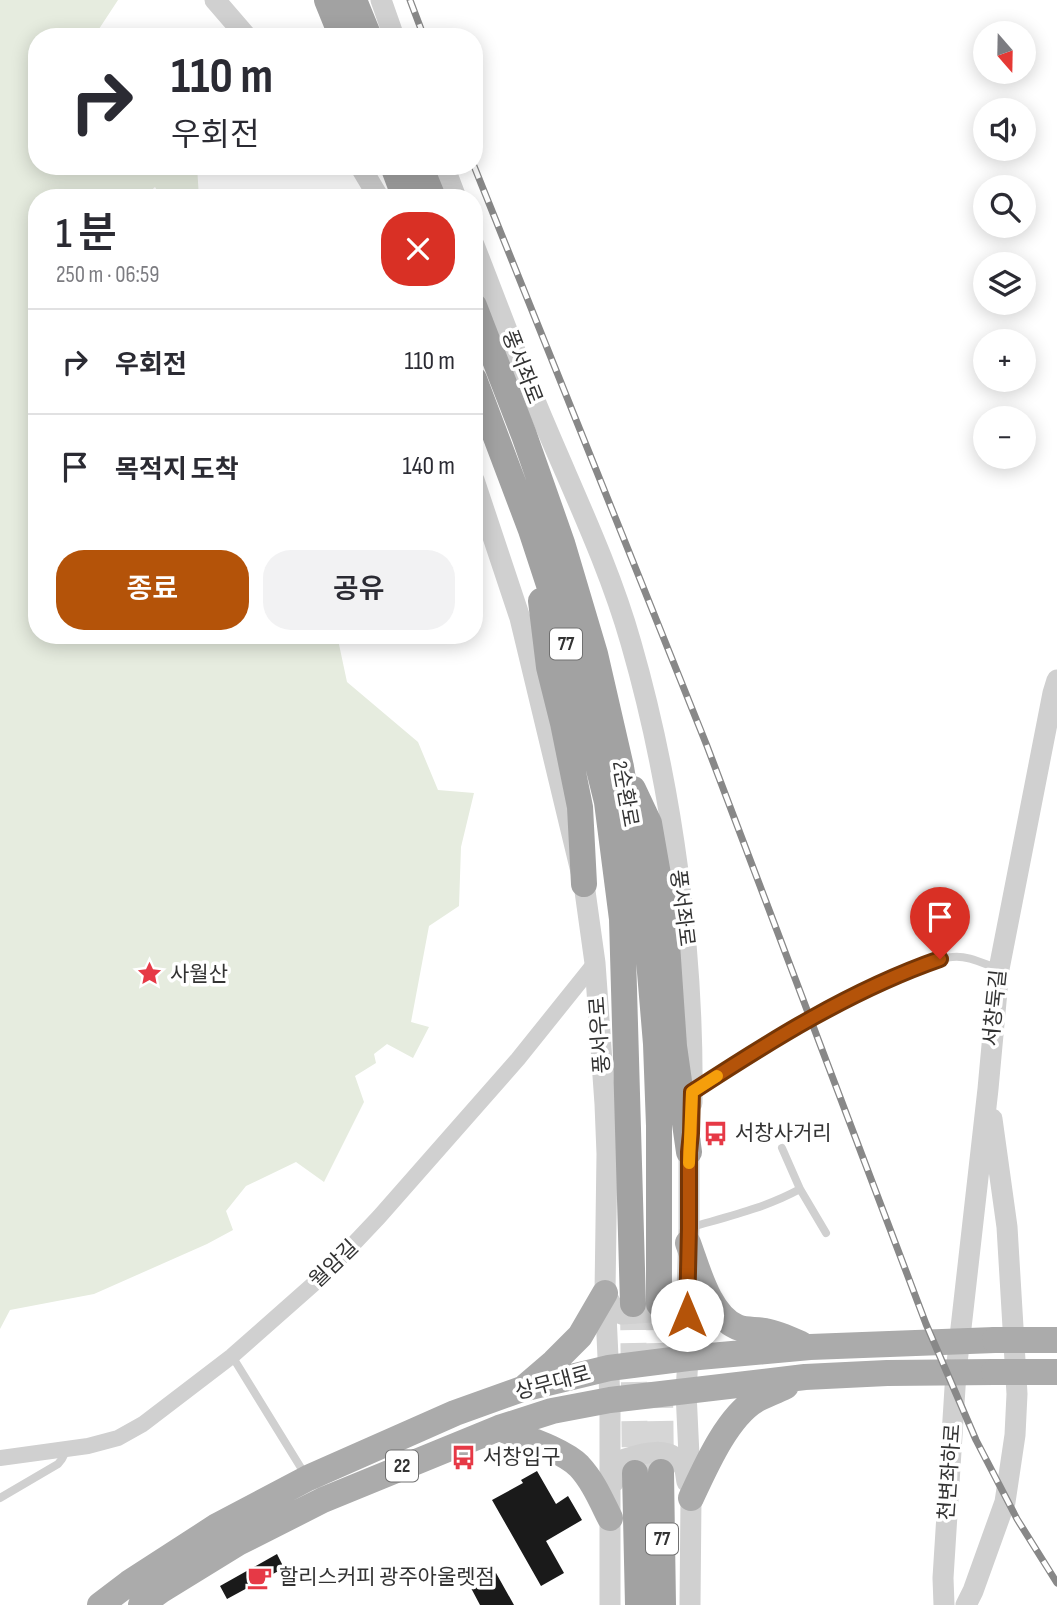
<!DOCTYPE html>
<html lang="ko">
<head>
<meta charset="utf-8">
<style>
  body { margin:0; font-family:"Sofia Sans Condensed","Noto Sans KR",sans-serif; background:#f2f2f3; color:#2b2b33; height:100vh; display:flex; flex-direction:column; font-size:26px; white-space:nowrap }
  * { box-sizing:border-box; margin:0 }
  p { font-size:23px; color:#7c7c81 }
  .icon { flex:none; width:38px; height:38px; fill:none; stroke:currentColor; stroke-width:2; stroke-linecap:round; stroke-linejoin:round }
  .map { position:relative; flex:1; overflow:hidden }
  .drawer { position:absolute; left:28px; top:189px; width:455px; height:455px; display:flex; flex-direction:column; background:#fff; border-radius:28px; box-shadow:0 4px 18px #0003 }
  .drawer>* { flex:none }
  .hud { position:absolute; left:28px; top:28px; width:455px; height:147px; border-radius:28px; box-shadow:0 4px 18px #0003; background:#fff; color:#2b2b33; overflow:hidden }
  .needle { width:46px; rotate:160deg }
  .buttons { position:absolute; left:973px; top:21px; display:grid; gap:14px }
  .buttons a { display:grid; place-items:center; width:63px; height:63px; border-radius:50%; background:#fff; box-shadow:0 4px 18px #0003; font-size:35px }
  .pin { position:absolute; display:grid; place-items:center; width:60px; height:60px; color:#fff; margin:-72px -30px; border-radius:50% 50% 50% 0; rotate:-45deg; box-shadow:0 0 7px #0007 }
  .pin .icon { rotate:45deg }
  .me { position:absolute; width:77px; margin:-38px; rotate:0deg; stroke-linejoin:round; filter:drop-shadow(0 0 5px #0008) }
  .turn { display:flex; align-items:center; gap:24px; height:147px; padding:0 28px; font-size:32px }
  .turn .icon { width:91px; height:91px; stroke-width:2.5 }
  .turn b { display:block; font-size:49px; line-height:60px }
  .round { display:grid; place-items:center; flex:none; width:74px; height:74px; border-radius:28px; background:#f2f2f3 }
  .headline { display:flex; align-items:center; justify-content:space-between; height:119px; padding:0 28px }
  h1 { font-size:42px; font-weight:600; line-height:52px }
  .cta { display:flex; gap:14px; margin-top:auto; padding:14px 28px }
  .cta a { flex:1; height:80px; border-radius:28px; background:#b45309; color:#fff; font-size:28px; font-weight:600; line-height:80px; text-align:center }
  .cta a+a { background:#f2f2f3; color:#2b2b33 }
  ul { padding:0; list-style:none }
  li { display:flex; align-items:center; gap:21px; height:105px; padding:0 28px; border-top:2px solid #e1e1e2 }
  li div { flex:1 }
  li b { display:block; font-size:26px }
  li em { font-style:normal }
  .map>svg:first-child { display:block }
</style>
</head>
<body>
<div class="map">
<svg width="1057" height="1605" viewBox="0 0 1057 1605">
  <rect width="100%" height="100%" fill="#fff"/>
  <path fill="#e6ecdf" d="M0,0H118L99,29L101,37H37V166H197L199,198H162L155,187L143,198H37V635H256L264,641L283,635H337L347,682L418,742L438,790L474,793L461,847L459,906L429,926L411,1022L429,1027L413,1058L387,1044L374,1054L376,1063L355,1076L364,1102L324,1182L296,1162L246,1186L226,1211L233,1230L207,1244L94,1294L10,1310L0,1329Z"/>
  <path fill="#1a1a1a" d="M537,1471L556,1504L568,1496L582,1520L546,1541L564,1573L541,1586L492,1500L523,1483L521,1480Z
    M277,1554L284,1568L227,1599L220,1586Z
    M496,1573L514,1605H480L471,1588Z"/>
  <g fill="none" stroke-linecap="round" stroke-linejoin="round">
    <path stroke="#d6d6d6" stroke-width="26" stroke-dasharray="26 13" stroke-linecap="butt" d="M633,1304L635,1473
      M659,1304L661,1472"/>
    <path stroke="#d0d0d0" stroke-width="8" d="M694,1090C757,1050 819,1012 887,981C907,971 929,959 952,957C968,955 984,964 999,969
      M782,1148L800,1189L826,1233
      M692,1227C730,1216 765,1208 800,1189
      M232,1356L306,1476
      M0,1498L58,1464L62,1459L67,1449"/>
    <path stroke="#d0d0d0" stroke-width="16" d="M0,1458L88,1446L118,1438L143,1424L232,1356L326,1273L379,1217L518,1059L595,963"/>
    <path stroke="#d0d0d0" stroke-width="21" d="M215,0L247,37
      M381,0L394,37
      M360,166L379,198
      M444,166L456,198
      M474,245C498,306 520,367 546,427C576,498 610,569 631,643C673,789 694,952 692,1103
      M474,480L520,618L584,884L595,963L605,1104L607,1154L605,1293L610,1400V1605
      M690,1139L689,1152V1228L687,1293L688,1358L686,1392L691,1498L690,1605
      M605,1293L615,1311L622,1314L668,1311L675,1308
      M613,1483L625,1459C643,1453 670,1445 683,1466C686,1470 686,1478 687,1482
      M944,1605L943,1578L956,1372L988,1089L999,969L1053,693L1057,680
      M966,1605L973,1591L1005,1502L1015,1435L1017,1394L1007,1227L992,1119"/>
    <path stroke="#ababab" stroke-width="26" d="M688,1243C698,1270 709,1315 737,1327C746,1331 756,1329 765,1331C777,1333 790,1339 801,1344
      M526,1386L554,1362L580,1336L605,1293
      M499,1428C521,1437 562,1449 579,1466C593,1481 601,1500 610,1518
      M691,1498C705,1468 727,1417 756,1400C766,1395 776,1391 786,1386
      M100,1605L129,1583L217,1526L308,1478L455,1413L522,1389L609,1368L688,1358L810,1347L995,1340
      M141,1605L160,1591L238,1543L323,1500L499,1428L552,1411L610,1400L805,1377L887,1373L994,1372"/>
    <path stroke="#a2a2a2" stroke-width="26" d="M327,0L342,37
      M354,0L369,37
      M393,166L405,198
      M420,166L433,198
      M474,306L524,435L562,543L595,654L621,767L645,912L656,1044L659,1126V1304
      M474,379L531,530L551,591L580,692L607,802L622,919L633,1304
      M541,601L549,667L563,723L580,807L584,884
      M633,789L649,823L665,915L674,1046L689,1152
      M661,1472L663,1605
      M635,1473L638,1605"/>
    <defs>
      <path id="rail" d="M410,0L424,37
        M474,166L707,746L926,1324L976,1440L1017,1519L1057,1583"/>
    </defs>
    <use href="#rail" stroke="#888" stroke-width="7"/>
    <use href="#rail" stroke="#fff" stroke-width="4.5" stroke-dasharray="13" stroke-linecap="butt"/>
    <path stroke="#ababab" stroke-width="26" d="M995,1340H1057
      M994,1372H1057"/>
  </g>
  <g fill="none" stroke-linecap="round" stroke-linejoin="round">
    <defs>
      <path id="route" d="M687,1315L689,1228V1152L691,1133L692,1092C770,1041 851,990 940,959"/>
    </defs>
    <use href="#route" stroke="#753606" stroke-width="18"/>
    <use href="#route" stroke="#b45309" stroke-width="12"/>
    <path stroke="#f59e0b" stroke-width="12" d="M689,1163L692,1092L717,1076"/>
  </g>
  <defs>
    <symbol id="sight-bare" viewBox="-9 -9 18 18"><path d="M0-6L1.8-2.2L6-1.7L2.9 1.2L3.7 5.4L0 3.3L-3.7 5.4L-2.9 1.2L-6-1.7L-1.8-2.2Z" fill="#e63946" stroke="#fff" stroke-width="2.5" paint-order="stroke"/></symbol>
    <symbol id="bus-bare" viewBox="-9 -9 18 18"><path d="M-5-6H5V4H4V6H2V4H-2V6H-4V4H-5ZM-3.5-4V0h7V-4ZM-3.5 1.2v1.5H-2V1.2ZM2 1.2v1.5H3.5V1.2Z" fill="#e63946" stroke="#fff" stroke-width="2.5" paint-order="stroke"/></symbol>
    <symbol id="cafe-bare" viewBox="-9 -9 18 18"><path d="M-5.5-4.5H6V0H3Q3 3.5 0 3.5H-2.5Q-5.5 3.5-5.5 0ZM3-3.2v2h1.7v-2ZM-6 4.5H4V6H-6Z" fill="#e63946" stroke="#fff" stroke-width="2.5" paint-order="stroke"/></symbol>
  </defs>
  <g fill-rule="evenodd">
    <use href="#sight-bare" x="132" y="956" width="35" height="35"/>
    <use href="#bus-bare" x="698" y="1116" width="35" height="35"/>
    <use href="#bus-bare" x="446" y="1440" width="35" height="35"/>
    <use href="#cafe-bare" x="242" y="1560" width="35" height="35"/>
  </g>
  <g text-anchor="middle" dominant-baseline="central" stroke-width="7" stroke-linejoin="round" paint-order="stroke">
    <g fill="#fff" stroke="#707070" stroke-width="2">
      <rect x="550" y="628.5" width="32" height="31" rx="5"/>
      <rect x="386" y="1450.5" width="32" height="31" rx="5"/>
      <rect x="646" y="1523.5" width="32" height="31" rx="5"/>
    </g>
    <g font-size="19" font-weight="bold" fill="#333">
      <text x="566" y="644">77</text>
      <text x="402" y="1466">22</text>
      <text x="662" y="1539">77</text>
    </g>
    <g font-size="21" fill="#333" stroke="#fff">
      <text transform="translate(522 367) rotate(69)">풍서좌로</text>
      <text transform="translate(625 794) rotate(80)">2순환로</text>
      <text transform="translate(682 908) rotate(83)">풍서좌로</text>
      <text transform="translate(995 1008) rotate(-84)">서창둑길</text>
      <text transform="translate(600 1035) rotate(-94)">풍서우로</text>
      <text transform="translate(334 1264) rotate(-44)">월암길</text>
      <text transform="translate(553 1383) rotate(-15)">상무대로</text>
      <text transform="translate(950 1472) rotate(-86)">천변좌하로</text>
    </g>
    <g font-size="21" fill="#333" stroke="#fff" text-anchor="start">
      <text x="170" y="974">사월산</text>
      <text x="735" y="1133">서창사거리</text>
      <text x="483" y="1457">서창입구</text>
      <text x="279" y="1577">할리스커피 광주아울렛점</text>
    </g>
  </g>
</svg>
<div class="buttons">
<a><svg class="needle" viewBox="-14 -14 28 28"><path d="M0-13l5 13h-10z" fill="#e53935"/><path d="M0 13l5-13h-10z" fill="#7c7c81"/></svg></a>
<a><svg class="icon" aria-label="sound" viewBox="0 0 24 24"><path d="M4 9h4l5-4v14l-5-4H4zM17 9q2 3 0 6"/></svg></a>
<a><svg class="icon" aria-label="search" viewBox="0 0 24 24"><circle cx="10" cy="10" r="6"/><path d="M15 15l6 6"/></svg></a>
<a><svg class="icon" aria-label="layers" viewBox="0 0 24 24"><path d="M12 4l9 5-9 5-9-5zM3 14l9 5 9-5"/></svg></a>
<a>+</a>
<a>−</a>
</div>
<div class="pin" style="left:940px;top:959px;background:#d93025"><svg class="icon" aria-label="arrive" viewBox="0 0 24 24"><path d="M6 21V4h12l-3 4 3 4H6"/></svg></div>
<svg class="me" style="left:687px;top:1315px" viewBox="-20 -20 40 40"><circle r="19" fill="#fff"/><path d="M0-13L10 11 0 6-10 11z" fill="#b45309"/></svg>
<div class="hud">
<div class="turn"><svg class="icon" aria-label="right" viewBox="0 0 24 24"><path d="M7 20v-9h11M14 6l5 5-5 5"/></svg><div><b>110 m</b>우회전</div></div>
</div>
<section class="drawer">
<div class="headline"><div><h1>1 분</h1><p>250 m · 06:59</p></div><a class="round" style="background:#d93025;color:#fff"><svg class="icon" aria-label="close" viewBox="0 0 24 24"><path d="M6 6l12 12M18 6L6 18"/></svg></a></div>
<ul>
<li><svg class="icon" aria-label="right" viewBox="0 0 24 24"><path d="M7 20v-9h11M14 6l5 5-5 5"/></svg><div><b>우회전</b></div><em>110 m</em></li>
<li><svg class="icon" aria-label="arrive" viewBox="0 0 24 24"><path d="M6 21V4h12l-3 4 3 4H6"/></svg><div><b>목적지 도착</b></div><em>140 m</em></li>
</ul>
<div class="cta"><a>종료</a><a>공유</a></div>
</section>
</div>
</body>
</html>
